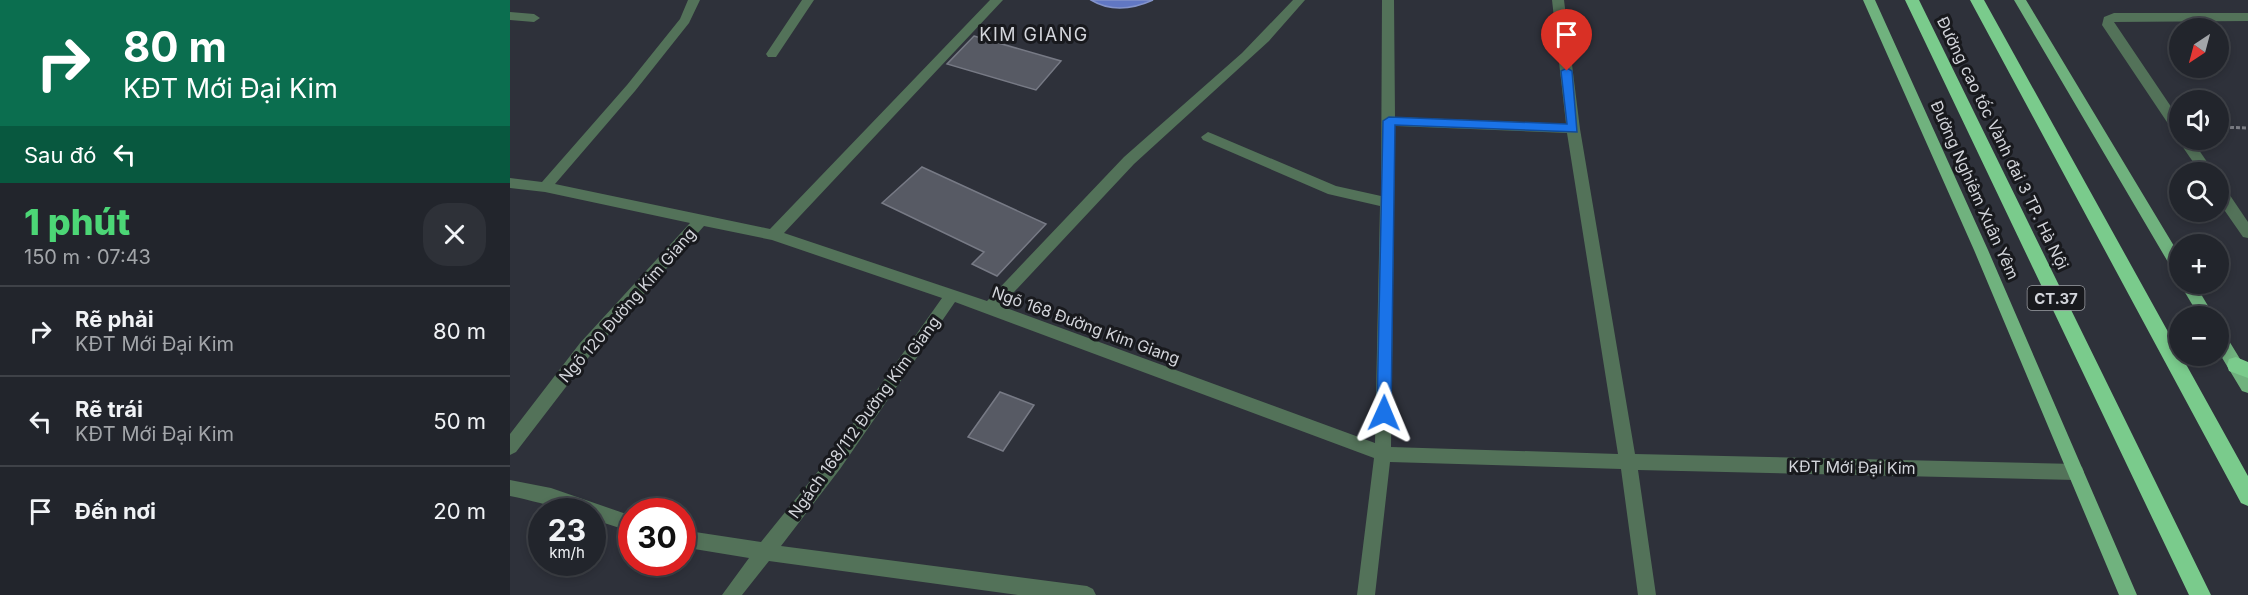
<!DOCTYPE html>
<html lang="vi">
<head>
<meta charset="utf-8">
<style>
  body { margin:0; font-family:Inter,sans-serif; background:#2e3138; color:#f1f3f6; height:100vh; display:flex; flex-direction:column; font-size:22px; white-space:nowrap }
  * { box-sizing:border-box; margin:0 }
  p { font-size:20px; color:#a2a5a9 }
  .icon { flex:none; width:33px; height:33px; fill:none; stroke:currentColor; stroke-width:2; stroke-linecap:round; stroke-linejoin:round }
  .map { position:relative; flex:1; overflow:hidden }
  .details { display:flex; flex-direction:column; background:#22252c; width:510px }
  .details>* { flex:none }
  .guide { background:#0b6e4f; color:#fff; overflow:hidden }
  .needle { width:39px; rotate:216deg }
  .fabs { position:absolute; left:1659px; top:18px; display:grid; gap:12px }
  .fabs a { display:grid; place-items:center; width:60px; height:60px; border-radius:50%; background:#22252c; box-shadow:0 3px 9px #0003,0 0 0 2px #3f4248; font-size:30px }
  .speed { position:absolute; left:18px; top:498px; display:flex; gap:12px; font-size:30px; font-weight:700; text-align:center }
  .speed>* { display:grid; place-content:center; width:78px; height:78px; border-radius:50%; background:#22252c; box-shadow:0 3px 9px #0003,0 0 0 2px #3f4248; line-height:1 }
  .speed small { font-size:15px; font-weight:400 }
  .speed .limit { border:9px solid #d22; background:#fff; color:#111 }
  .pin { position:absolute; display:grid; place-items:center; width:51px; height:51px; color:#fff; margin:-62px -26px; border-radius:50% 50% 50% 0; rotate:-45deg; box-shadow:0 0 6px #0007 }
  .pin .icon { rotate:45deg }
  .me { position:absolute; width:66px; margin:-33px; rotate:1deg; stroke-linejoin:round; filter:drop-shadow(0 0 4px #0008) }
  .turn { display:flex; align-items:center; gap:21px; height:126px; padding:0 24px; font-size:27px }
  .turn .icon { width:78px; height:78px; stroke-width:2.5 }
  .turn b { display:block; font-size:42px; line-height:51px }
  .then { display:flex; align-items:center; height:57px; padding:0 24px; background:#0003; gap:12px; font-size:22px }
  .round { display:grid; place-items:center; flex:none; width:63px; height:63px; border-radius:24px; background:#2e3138 }
  .headline { display:flex; align-items:center; justify-content:space-between; height:102px; padding:0 24px }
  h1 { font-size:36px; font-weight:800; line-height:45px; color:#4cd676 }
  ul { padding:0; list-style:none }
  li { display:flex; align-items:center; gap:18px; height:90px; padding:0 24px; border-top:2px solid #3f4248 }
  li div { flex:1 }
  li b { display:block; font-size:22px }
  li em { font-style:normal }
  main { display:flex; flex:1; min-height:0 }
  .map>svg:first-child { display:block }
</style>
</head>
<body>
<main>
<section class="details">
<div class="guide">
<div class="turn"><svg class="icon" aria-label="right" viewBox="0 0 24 24"><path d="M7 20v-9h11M14 6l5 5-5 5"/></svg><div><b>80 m</b>KĐT Mới Đại Kim</div></div>
<div class="then">Sau đó<svg class="icon" aria-label="left" viewBox="0 0 24 24"><path d="M17 20v-9H6M10 6l-5 5 5 5"/></svg></div>
</div>
<div class="headline"><div><h1>1 phút</h1><p>150 m · 07:43</p></div><a class="round"><svg class="icon" aria-label="close" viewBox="0 0 24 24"><path d="M6 6l12 12M18 6L6 18"/></svg></a></div>
<ul>
<li><svg class="icon" aria-label="right" viewBox="0 0 24 24"><path d="M7 20v-9h11M14 6l5 5-5 5"/></svg><div><b>Rẽ phải</b><p>KĐT Mới Đại Kim</p></div><em>80 m</em></li>
<li><svg class="icon" aria-label="left" viewBox="0 0 24 24"><path d="M17 20v-9H6M10 6l-5 5 5 5"/></svg><div><b>Rẽ trái</b><p>KĐT Mới Đại Kim</p></div><em>50 m</em></li>
<li><svg class="icon" aria-label="arrive" viewBox="0 0 24 24"><path d="M6 21V4h12l-3 4 3 4H6"/></svg><div><b>Đến nơi</b></div><em>20 m</em></li>
</ul>
</section>
<div class="map">
<svg width="1738" height="595" viewBox="0 0 1738 595">
  <rect width="100%" height="100%" fill="#2e313a"/>
  <path fill="#6177c3" stroke="#8393ca" stroke-width="1.5" d="M581,0H643C623,9 601,12 581,0Z"/>
  <path fill="#575a64" stroke="#777a85" stroke-width="1.5" d="M464,36L551,61L526,90L437,64Z
    M412,167L536,224L487,276L462,264L474,252L372,203Z
    M490,392L524,405L493,451L458,437Z"/>
  <g fill="none" stroke-linecap="round" stroke-linejoin="round">
    <path stroke="#7b7d85" stroke-width="3" stroke-dasharray="4 2" stroke-linecap="butt" d="M1708,127L1738,128"/>
    <path fill="#537259" fill-rule="evenodd" d="M178,0H190L179,23L125,91L45,184L260,229L480,0H493L274,233L477,301L614,157L732,53L783,0H795L759,41L624,164L491,306L865,443L870,206L818,194L693,140L691,137L698,132L703,134L826,186L871,196L872,0H884L885,117L1056,124L1042,0H1054L1070,129L1125,454L1566,464L1572,467L1574,472L1572,477L1566,480L1128,470L1146,595H1128L1111,469L880,462L865,595H847L864,458L445,302L330,469L271,546L577,586L583,589L586,595H508L259,561L232,595H212L239,558L172,547V530L251,542L318,459L432,298L262,240L194,226L82,353L6,452L0,455V434L70,343L180,223L35,192L0,188V178L32,182L117,85L170,19ZM885,126L1057,133L1108,454L881,447Z
      M292,0H304L266,57H258L256,54Z
      M0,12L24,14L30,18L24,22L0,20Z
      M1604,13H1738V21L1604,22L1670,120V135L1665,134L1592,25L1594,17Z
      M1670,138L1682,140L1704,172H1690L1670,143Z
      M1708,184L1713,185L1738,222V238L1733,237L1708,201Z
      M0,480L41,488L122,516V532L82,519V512C55,512 27,501 0,496Z"/>
    <path fill="#70b27e" fill-rule="evenodd" d="M1353,0H1365L1478,250L1627,595H1609L1464,250Z
      M1504,0H1516L1670,256V276L1665,274Z
      M1670,284H1685L1704,316H1689Z
      M1708,330L1713,331L1738,372V393L1732,391L1708,351Z"/>
    <path fill="#7acb8c" fill-rule="evenodd" d="M1395,0H1409L1701,595H1679Z
      M1460,0H1474L1738,476V506L1731,503Z
      M1726,357L1738,362V378L1719,371L1717,365L1719,359Z"/>
  </g>
  <path fill="#1a73e8" stroke="#114b97" stroke-width="1.5" d="M1057,68L1062,71L1067,132L885,125L881,413L879,418H869L867,413L873,121L879,117L1057,124L1051,71Z"/>
  <g text-anchor="middle" dominant-baseline="central" stroke-width="6" stroke-linejoin="round" paint-order="stroke">
    <rect fill="#18191d" stroke="#9b9da2" stroke-width="1.5" x="1517.5" y="286" width="57" height="24" rx="4.5"/>
    <g font-size="15" font-weight="bold" fill="#d3d5db">
      <text x="1546" y="298">CT.37</text>
    </g>
    <g font-size="16" fill="#d3d5db" stroke="#18191d">
      <text transform="translate(1493 143) rotate(64)">Đường cao tốc Vành đai 3 TP. Hà Nội</text>
      <text transform="translate(1465 190) rotate(66)">Đường Nghiêm Xuân Yêm</text>
      <text transform="translate(117 305) rotate(-49)">Ngõ 120 Đường Kim Giang</text>
      <text transform="translate(576 325) rotate(20)">Ngõ 168 Đường Kim Giang</text>
      <text transform="translate(354 417) rotate(-54)">Ngách 168/112 Đường Kim Giang</text>
      <text transform="translate(1342 467) rotate(1)">KĐT Mới Đại Kim</text>
    </g>
    <g font-size="18" letter-spacing="1.5" fill="#d3d5db" stroke="#18191d">
      <text x="524" y="34">KIM GIANG</text>
    </g>
  </g>
</svg>
<div class="fabs">
<a><svg class="needle" viewBox="-14 -14 28 28"><path d="M0-13l5 13h-10z" fill="#e53935"/><path d="M0 13l5-13h-10z" fill="#a2a5a9"/></svg></a>
<a><svg class="icon" aria-label="sound" viewBox="0 0 24 24"><path d="M4 9h4l5-4v14l-5-4H4zM17 9q2 3 0 6"/></svg></a>
<a><svg class="icon" aria-label="search" viewBox="0 0 24 24"><circle cx="10" cy="10" r="6"/><path d="M15 15l6 6"/></svg></a>
<a>+</a>
<a>−</a>
</div>
<div class="speed"><div>23<small>km/h</small></div><div class="limit">30</div></div>
<div class="pin" style="left:1057px;top:71px;background:#d93025"><svg class="icon" aria-label="arrive" viewBox="0 0 24 24"><path d="M6 21V4h12l-3 4 3 4H6"/></svg></div>
<svg class="me" style="left:874px;top:413px" viewBox="-20 -20 40 40"><path d="M0-17L14 15 0 8-14 15z" fill="#1a73e8" stroke="#fff" stroke-width="4"/></svg>
</div>
</main>
</body>
</html>
